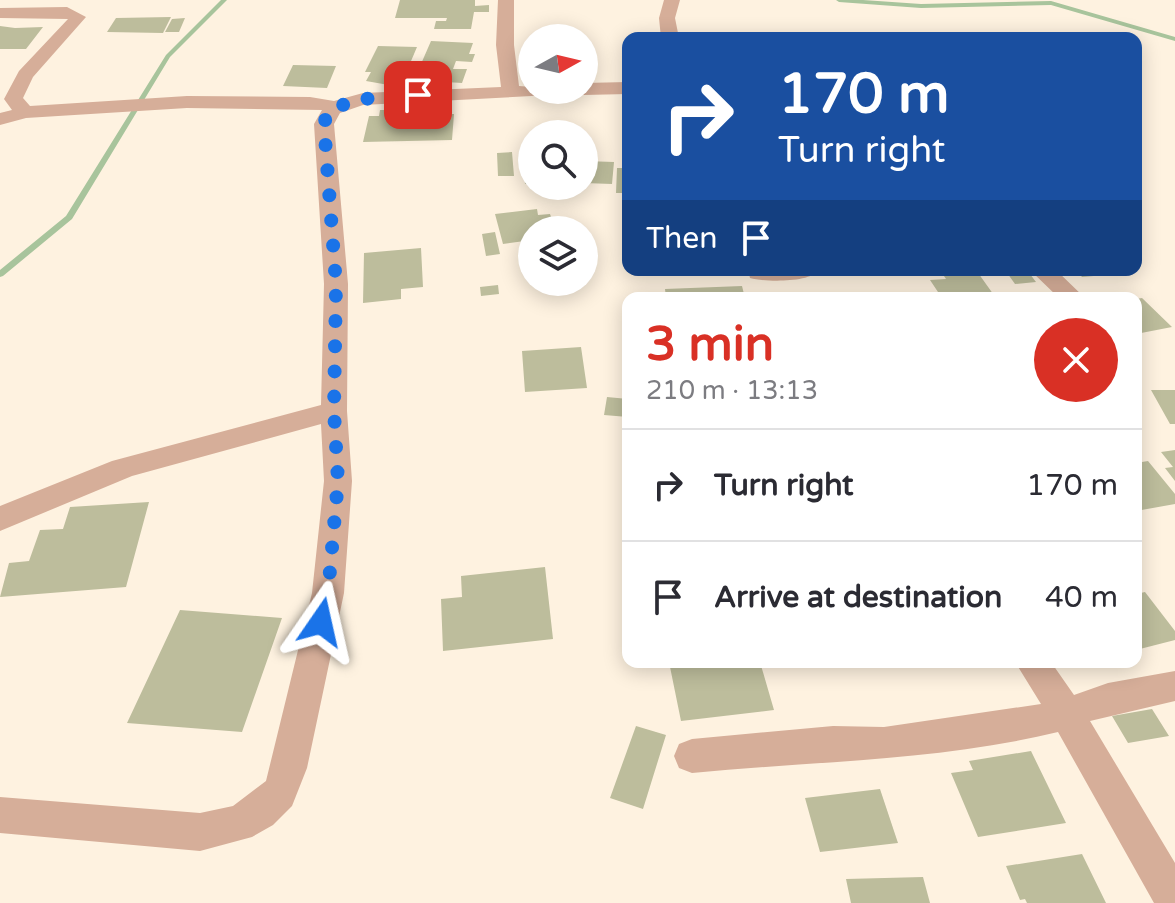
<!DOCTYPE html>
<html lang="en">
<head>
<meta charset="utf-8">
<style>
  body { margin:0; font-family:"Varela Round",sans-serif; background:#f7f7f7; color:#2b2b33; height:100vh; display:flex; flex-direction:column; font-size:30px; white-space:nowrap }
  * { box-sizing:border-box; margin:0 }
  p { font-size:26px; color:#7c7c81 }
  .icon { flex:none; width:44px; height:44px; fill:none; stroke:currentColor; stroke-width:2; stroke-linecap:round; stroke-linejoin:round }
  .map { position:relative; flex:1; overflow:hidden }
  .side { position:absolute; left:622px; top:292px; width:520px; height:376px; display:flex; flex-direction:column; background:#fff; border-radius:16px; box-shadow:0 4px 20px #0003 }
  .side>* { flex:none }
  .top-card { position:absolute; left:622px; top:32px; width:520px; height:244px; border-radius:16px; box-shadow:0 4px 20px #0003; background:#1a4fa0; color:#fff; overflow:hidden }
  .needle { width:52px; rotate:82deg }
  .fabs { position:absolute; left:518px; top:24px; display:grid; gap:16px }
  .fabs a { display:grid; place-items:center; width:80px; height:80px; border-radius:50%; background:#fff; box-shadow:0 4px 20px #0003; font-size:40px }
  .pin { position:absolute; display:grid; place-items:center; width:68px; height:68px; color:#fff; margin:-34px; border-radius:16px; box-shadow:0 4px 12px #0006 }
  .me { position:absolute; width:88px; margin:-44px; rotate:11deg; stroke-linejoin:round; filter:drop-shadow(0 0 6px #0008) }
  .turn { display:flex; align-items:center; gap:28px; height:168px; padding:0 24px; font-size:36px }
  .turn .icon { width:104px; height:104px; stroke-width:2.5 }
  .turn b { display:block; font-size:56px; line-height:68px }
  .then { display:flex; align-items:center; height:76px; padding:0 24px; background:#0003; gap:16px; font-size:30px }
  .round { display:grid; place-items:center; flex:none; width:84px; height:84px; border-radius:42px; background:#f7f7f7 }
  .overview { display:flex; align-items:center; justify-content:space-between; height:136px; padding:0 24px }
  h1 { font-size:48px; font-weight:700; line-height:60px; color:#d93025 }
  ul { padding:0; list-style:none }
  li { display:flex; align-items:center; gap:24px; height:112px; padding:0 24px; border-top:2px solid #e1e1e2 }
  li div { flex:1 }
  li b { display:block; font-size:30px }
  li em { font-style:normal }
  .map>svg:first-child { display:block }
</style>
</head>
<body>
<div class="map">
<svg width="1175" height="903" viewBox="0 0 1175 903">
  <rect width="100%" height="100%" fill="#fef2e0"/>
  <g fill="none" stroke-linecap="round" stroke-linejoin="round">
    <path fill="#a8c49c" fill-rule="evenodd" d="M221,0H227L170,57L72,219L3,276L0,277V270L66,216L166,55Z
      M836,0H863L921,4L1051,1L1175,37V41L1051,5L921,8L839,2Z"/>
  </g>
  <path fill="#bdbd9c" d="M400,0H475V6L489,5V12H474L471,29H434L436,21H446L447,18H395Z
    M171,17L163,33L107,32L116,18Z
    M185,18L179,32H165L172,19Z
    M0,26L15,28L43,27L26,49H0Z
    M431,41L473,43L469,54H475L472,62L456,61L453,69H467L462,83L414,80Z
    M378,46L417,47L400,87L366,81L371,72H365Z
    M293,65L336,66L327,88L283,86Z
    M380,110H403L402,115L454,114L452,140L363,142L369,116H379Z
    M512,152L514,176H498L497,153Z
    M524,160H532V184H525Z
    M584,161L614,162L612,184L584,183Z
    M617,168H628V193H616Z
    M537,209L538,215L550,214L556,230H532V240L503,244L495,214Z
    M495,232L500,254L486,256L482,234Z
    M421,248L423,287L401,289V299L363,303L364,253Z
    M940,270H976L996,298H942L930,280L946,279Z
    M1005,270H1027L1036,282L1015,284Z
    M1076,270H1127L1129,273L1082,277Z
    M498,285L499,294L481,296L480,287Z
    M742,286L745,298H666L665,289Z
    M1142,298L1172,327L1136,334V299Z
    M581,347L587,388L525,392L522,351Z
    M1151,390H1175V424H1170Z
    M607,397L628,399V417L604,415Z
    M1175,450V481L1165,468L1173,467L1161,452Z
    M1148,461L1175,494V504L1136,511V463Z
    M149,502L126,587L0,597L9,563L29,561L40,530L63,529L70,507Z
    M545,567L553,639L443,651L441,599L462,597L461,576Z
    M1145,592L1175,631V640L1136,650V594Z
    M180,610L282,618L242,732L127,723Z
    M669,662H760L774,710L681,721Z
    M1152,709L1169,736L1128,743L1112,716Z
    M636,726L666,735L643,809L610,798Z
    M1031,751L1066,823L978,837L951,773L973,770L969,761Z
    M880,789L898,843L820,852L805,798Z
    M1082,854L1106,903H1027L1025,899L1020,900L1006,866Z
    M923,877L930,903H851L846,879Z"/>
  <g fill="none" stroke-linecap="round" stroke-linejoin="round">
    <path fill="#d6ae99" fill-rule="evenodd" d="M498,0H514V45L519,86L571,90L569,94L363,105L340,113L334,124L348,284L347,411L352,481L344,593L307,768L292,806L273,825L252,837L200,851L0,833V797L200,813L233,806L266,781L312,593L324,481L321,424L132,476L0,531V506L112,461L321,405L324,284L314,124L322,110L187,108L26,118L0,125V113L12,110L4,99L19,71L68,19L0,18V8L67,7L86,17L33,77L23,98L30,106L187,96L310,97L334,101L363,93L501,87L496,45Z
      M664,0H680L675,18L679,38H661L659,18Z
      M628,82V94L584,95L575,90H584V83Z
      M748,270H820C809,283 765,282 750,278Z
      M1030,270H1056L1085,298H1059Z
      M1015,662H1051L1074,695L1108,683L1175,671V701L1090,721L1175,863V903H1154L1058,732C938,761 815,761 692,773L679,768L674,756L679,744L692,739L833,726L884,727L1041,704Z"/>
  </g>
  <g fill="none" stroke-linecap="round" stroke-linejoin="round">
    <path stroke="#1a73e8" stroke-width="14" stroke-dasharray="0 25.2" d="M321,622L328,593L338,481L334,411L336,284L324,124L327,114L336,107L363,99L418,95"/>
  </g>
</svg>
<div class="fabs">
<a><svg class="needle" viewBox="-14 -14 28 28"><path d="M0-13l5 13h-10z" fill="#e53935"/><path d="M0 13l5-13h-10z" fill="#7c7c81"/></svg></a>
<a><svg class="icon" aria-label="search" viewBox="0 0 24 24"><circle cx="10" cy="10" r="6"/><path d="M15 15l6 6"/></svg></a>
<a><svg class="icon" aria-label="layers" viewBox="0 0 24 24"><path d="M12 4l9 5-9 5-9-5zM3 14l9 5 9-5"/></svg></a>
</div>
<div class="pin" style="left:418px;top:95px;background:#d93025"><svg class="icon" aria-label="arrive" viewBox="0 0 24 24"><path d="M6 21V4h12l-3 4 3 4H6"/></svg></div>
<svg class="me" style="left:321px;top:622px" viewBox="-20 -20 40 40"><path d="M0-17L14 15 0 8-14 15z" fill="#1a73e8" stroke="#fff" stroke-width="4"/></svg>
<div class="top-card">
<div class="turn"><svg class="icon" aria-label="right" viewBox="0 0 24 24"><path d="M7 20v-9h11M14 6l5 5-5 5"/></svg><div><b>170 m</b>Turn right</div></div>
<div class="then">Then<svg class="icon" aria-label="arrive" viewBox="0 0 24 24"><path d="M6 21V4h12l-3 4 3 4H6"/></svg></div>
</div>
<section class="side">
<div class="overview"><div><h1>3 min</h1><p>210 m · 13:13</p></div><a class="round" style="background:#d93025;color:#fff"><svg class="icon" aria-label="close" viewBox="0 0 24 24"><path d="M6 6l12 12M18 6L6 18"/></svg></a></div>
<ul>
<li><svg class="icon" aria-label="right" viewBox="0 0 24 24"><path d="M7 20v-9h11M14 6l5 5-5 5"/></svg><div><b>Turn right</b></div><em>170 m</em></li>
<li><svg class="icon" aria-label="arrive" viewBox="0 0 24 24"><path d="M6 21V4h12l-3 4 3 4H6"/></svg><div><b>Arrive at destination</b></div><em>40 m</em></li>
</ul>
</section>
</div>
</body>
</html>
